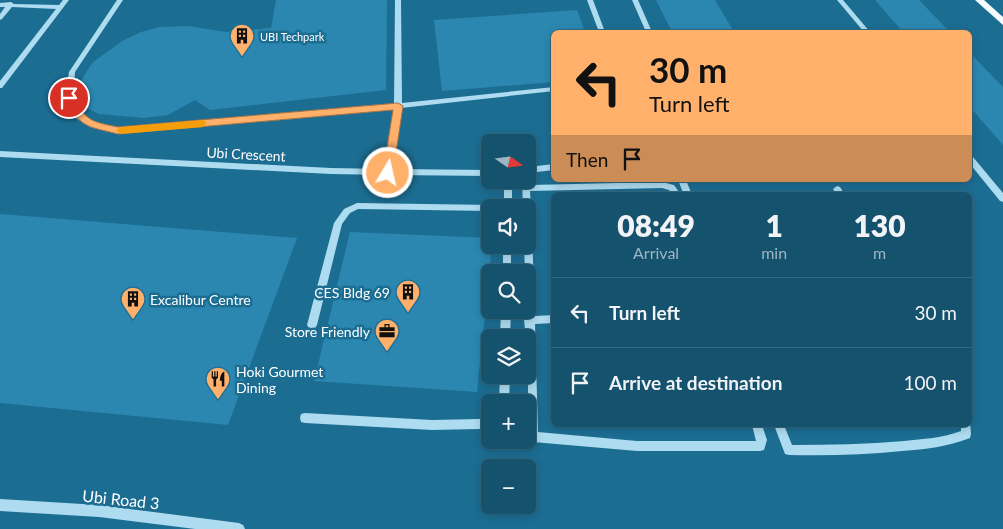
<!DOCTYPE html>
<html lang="en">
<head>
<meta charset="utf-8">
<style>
  body { margin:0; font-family:Lato,sans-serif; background:#1e5873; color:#f1f3f6; height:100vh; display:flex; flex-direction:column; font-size:19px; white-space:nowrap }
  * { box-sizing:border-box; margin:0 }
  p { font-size:16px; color:#9db6c2 }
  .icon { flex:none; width:28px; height:28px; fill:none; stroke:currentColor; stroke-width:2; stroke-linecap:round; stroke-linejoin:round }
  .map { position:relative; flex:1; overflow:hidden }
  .panel { position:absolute; left:551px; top:192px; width:421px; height:235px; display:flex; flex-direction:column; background:#15526e; border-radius:8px; box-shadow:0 2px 8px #0003,0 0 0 1px #346981 }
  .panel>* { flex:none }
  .banner { position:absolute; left:551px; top:30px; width:421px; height:152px; border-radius:8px; box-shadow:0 2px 8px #0003,0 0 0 1px #346981; background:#ffb06b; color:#111; overflow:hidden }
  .needle { width:32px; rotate:104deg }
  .buttons { position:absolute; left:481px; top:134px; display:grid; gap:10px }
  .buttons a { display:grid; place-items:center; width:55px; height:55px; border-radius:8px; background:#15526e; box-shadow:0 2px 8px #0003,0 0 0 1px #346981; font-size:25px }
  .pin { position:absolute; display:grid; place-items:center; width:42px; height:42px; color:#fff; margin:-21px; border:2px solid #fff; border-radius:50%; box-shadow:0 1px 5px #0007 }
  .me { position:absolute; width:55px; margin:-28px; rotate:9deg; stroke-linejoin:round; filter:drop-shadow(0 0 4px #0008) }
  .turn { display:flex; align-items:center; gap:18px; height:105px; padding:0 15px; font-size:22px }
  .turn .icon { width:65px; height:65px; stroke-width:2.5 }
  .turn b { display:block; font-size:35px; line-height:42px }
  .then { display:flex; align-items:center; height:48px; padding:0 15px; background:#0003; gap:10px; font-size:19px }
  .eta { display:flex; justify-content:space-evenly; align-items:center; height:85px; text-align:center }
  .eta b { font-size:30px; font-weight:800; line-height:35px }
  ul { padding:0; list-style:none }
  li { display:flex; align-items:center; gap:15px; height:70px; padding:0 15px; border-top:1px solid #346981 }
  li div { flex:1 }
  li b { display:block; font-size:19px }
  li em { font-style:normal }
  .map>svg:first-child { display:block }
</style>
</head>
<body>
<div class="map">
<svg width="1003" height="529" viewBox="0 0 1003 529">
  <rect width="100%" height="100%" fill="#1c6d92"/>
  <path fill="#2b87b0" d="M276,0H387L386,90L210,110L195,100L168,115L144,118L99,114L83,106L77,93L82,79L92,63L122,41L141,32L160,27L188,26L226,32L271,28Z
    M656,0H715L734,32H672Z
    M875,0H919L950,32H903Z
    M577,10L585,32H554V82L442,91L434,20Z
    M970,53L1003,87V145L970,107Z
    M0,214L297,238L228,425L0,403Z
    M350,232L490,238V245H492L477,392L314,381Z"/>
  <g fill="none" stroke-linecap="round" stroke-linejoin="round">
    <path fill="#addbef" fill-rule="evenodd" d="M63,0H69L2,88H0V81L56,9L12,7L2,19L0,20V14L5,7H0V3L11,2L14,4L59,5Z
      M117,0H123L75,72L73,98L82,114L95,123L118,128L394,104L395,0H401L402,103L554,87V91L401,108L392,169L490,170V176L391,175L388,176L385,175L331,174L0,157V151L331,168L385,169L394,109L118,134L90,127L76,118L65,98L69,72Z
      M587,0H593L605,32H599Z
      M632,0H638L652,32H646Z
      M837,0H843L870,32H864Z
      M970,156L973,157L1003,193V202L1000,201L970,164Z
      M554,164V170L528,173V167Z
      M528,177L530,180V185L662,182L674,185L681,195H673L669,190L662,188L530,191L531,208L528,211V208H523L522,180H528Z
      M504,180H512V208H504Z
      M678,180H686L692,195H684Z
      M837,186L840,187L845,195H837L833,189Z
      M357,203L493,205L497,208H490V211L358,209L350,213L342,224L317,325L315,328L312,329L309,328L307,325L334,223L344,209Z
      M528,231L531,232L532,234L535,316L554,315V323L535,324L538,432L637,441H756L752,425H762L767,440L764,450L760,451H637L533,442L529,441L528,437V338H526L524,320L525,310H528V272H525L524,245H528Z
      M503,245H511V272H503Z
      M501,310H511L510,338H500Z
      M500,375H510L509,402H499Z
      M305,413L432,420L479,419L490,416V426L479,429L432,430L305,423L301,422L300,418L301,414Z
      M970,422L971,434L970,438C947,447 926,449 902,451C864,455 827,456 789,455L785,454L774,425H784L792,445C830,445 867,444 904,441C923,439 943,438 961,431V425H970Z
      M0,499L99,505L239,523L243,525L245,529H195L99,517L0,511Z"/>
    <path fill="#f5fbff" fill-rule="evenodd" d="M975,0H984L1003,17V25Z"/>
  </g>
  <path fill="#ffb06b" stroke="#a67246" d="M69,95L72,96C87,121 89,121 118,127L398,103L403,106L393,173L388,177L383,173L393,110L118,134C86,126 81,128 64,98Z"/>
  <path fill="#f59e0b" d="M203,120L207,123L203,127L121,134L116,130L121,127Z"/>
  <defs>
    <symbol id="building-pin" viewBox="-11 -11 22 30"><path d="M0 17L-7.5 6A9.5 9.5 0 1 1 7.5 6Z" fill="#ffb06b" stroke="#1c6d92"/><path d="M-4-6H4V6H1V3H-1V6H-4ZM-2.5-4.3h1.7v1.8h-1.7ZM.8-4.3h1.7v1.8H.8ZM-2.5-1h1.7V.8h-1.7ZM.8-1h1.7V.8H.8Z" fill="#111"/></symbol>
    <symbol id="office-pin" viewBox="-11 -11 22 30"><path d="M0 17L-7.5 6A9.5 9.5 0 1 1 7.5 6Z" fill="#ffb06b" stroke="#1c6d92"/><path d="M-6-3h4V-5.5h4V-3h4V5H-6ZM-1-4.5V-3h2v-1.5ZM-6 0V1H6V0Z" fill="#111"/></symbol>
    <symbol id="restaurant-pin" viewBox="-11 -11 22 30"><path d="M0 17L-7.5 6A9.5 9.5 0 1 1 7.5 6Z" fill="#ffb06b" stroke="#1c6d92"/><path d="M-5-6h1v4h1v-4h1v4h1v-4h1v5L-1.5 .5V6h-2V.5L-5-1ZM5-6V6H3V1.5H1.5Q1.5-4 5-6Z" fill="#111"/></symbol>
  </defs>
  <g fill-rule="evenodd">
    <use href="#building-pin" x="228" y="22" width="28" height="38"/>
    <use href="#building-pin" x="394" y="278" width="28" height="38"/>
    <use href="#building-pin" x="119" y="285" width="28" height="38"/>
    <use href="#office-pin" x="373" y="317" width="28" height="38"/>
    <use href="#restaurant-pin" x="204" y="365" width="28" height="38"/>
  </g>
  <g text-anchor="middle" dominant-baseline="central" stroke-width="5" stroke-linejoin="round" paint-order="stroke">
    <g font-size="11" fill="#fff" stroke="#1c6d92" text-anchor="start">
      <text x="260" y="36">UBI Techpark</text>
    </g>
    <g font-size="14" fill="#fff" stroke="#1c6d92">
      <text transform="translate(246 154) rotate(3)">Ubi Crescent</text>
    </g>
    <g font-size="14" fill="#fff" stroke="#1c6d92" text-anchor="end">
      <text x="390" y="292">CES Bldg 69</text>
      <text x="150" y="299" text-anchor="start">Excalibur Centre</text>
      <text x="370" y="331">Store Friendly</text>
      <text x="236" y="371" text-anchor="start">Hoki Gourmet<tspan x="236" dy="16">Dining</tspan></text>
    </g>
    <g font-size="16" fill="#fff" stroke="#1c6d92">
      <text transform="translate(121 499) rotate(6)">Ubi Road 3</text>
    </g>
  </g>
</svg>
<div class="buttons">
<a><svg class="needle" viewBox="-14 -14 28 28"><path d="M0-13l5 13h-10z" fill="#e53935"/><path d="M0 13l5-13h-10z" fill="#9db6c2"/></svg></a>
<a><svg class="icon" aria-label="sound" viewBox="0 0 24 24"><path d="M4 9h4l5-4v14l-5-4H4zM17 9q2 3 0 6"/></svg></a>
<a><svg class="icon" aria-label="search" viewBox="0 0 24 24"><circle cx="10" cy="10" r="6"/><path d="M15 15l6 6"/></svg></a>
<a><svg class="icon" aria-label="layers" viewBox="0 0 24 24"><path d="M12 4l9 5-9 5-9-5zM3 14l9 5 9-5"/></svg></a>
<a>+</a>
<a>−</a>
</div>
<div class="pin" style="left:69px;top:98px;background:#d93025"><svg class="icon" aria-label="arrive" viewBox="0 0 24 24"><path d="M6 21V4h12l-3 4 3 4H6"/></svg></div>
<svg class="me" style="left:388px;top:173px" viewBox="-20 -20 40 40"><circle r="17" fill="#ffb06b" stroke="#fff" stroke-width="3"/><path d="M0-11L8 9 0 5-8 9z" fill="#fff"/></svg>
<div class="banner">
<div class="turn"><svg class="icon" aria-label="left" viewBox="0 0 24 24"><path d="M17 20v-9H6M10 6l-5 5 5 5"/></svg><div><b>30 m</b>Turn left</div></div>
<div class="then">Then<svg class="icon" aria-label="arrive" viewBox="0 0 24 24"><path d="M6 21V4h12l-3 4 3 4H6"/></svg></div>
</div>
<section class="panel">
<div class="eta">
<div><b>08:49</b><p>Arrival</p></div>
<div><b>1</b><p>min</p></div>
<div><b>130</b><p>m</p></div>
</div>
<ul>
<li><svg class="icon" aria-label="left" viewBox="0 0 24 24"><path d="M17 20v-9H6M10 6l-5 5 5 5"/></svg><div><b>Turn left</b></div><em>30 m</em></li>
<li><svg class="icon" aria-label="arrive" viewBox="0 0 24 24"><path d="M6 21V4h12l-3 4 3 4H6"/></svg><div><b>Arrive at destination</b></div><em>100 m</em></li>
</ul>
</section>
</div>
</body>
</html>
